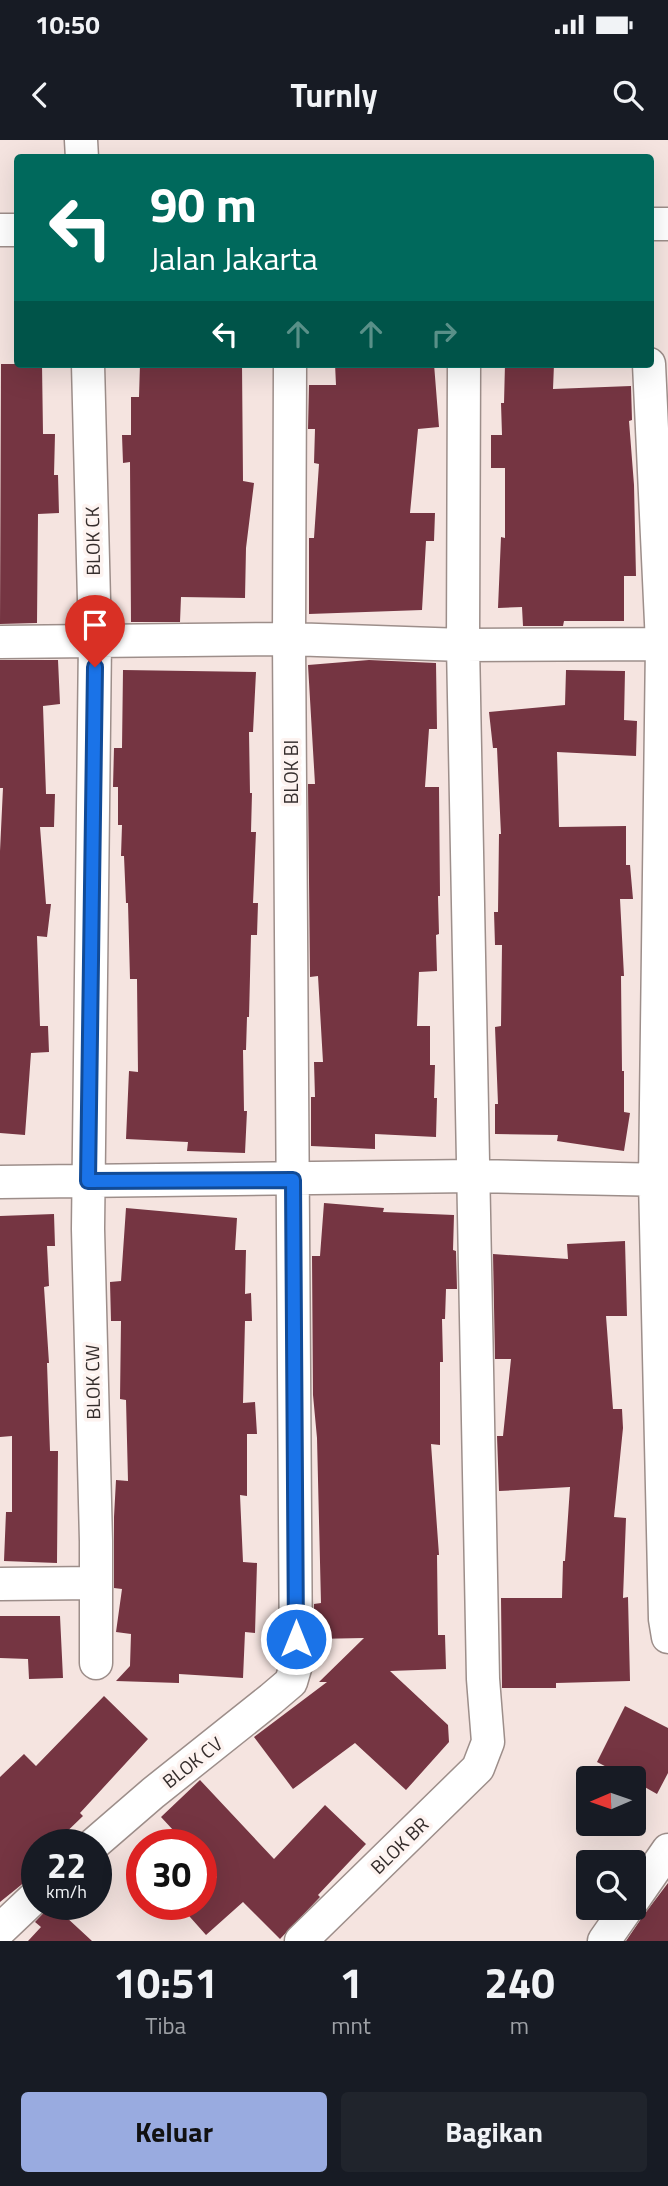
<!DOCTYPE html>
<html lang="id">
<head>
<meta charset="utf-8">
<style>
  body { margin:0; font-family:"Titillium Web",sans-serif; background:#20242c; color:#f1f3f6; height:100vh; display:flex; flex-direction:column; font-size:26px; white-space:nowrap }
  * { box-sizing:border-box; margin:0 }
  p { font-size:23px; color:#9ea1a6 }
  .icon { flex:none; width:38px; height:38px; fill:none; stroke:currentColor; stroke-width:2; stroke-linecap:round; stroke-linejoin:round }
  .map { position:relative; height:1801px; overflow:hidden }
  .sheet { display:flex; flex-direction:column; background:#171b24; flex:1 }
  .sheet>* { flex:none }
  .hud { position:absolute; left:14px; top:14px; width:640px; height:214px; border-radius:7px; box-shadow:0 7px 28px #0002; background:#00695c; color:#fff; overflow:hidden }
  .needle { width:46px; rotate:268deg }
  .buttons { position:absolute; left:576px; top:1626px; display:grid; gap:14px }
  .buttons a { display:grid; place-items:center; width:70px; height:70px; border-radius:7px; background:#171b24; box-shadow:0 7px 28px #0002; font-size:35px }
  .speed { position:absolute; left:21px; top:1689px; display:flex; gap:14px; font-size:35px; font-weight:700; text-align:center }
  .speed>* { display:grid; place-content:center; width:91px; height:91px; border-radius:50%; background:#171b24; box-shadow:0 7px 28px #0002; line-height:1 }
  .speed small { font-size:18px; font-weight:400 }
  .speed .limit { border:10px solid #d22; background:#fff; color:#111 }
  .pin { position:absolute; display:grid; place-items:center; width:60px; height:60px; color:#fff; margin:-72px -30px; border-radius:50% 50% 50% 0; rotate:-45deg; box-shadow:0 0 7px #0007 }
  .pin .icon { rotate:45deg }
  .me { position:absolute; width:77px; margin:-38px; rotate:0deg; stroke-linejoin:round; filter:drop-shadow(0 0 5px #0008) }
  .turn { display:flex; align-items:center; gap:24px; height:147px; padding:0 21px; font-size:32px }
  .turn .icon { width:91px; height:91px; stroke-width:2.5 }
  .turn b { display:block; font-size:49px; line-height:60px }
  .lanes { display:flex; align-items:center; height:66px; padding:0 21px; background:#0003; justify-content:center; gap:35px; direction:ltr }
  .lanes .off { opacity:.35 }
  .eta { display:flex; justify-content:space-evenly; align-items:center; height:119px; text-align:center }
  .eta b { font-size:42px; font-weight:700; line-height:49px }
  .button { display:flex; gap:14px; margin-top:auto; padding:14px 21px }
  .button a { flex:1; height:80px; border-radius:7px; background:#99abe0; color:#111; font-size:28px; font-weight:700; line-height:80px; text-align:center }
  .button a+a { background:#20242c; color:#f1f3f6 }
  .status { display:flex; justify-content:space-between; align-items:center; height:49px; padding:0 35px; background:#171b24; direction:ltr }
  .status svg { height:19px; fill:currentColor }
  header { display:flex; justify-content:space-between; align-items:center; height:91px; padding:0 21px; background:#171b24; font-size:32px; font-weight:700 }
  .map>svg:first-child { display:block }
</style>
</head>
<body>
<div class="status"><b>10:50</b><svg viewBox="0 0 49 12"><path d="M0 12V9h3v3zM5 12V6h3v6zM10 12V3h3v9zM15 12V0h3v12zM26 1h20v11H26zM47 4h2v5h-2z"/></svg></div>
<header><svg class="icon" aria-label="back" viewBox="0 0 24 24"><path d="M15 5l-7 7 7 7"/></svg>Turnly<svg class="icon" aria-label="search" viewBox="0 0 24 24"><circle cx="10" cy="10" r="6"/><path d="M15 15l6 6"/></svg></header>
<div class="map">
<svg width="668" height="1801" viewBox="0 0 668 1801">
  <rect width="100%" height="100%" fill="#f5e4e0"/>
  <path fill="#753542" d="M1,224H42L43,294H55L54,335H58L59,373L38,374L37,483L0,484Z
    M140,224H242L243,341L254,343L246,408L245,458L181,457L180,482H131L130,322L123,323L122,295H131V257H139Z
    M335,224H434L439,287L418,289L410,373H435L434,401H426L422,470L309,474V398H314L319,324L314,323L315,289H308L309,245H336Z
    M505,224H554L553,249L631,246L632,280L629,281L634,345L636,436H624V481H564L563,486H523L522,467L498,468L501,397L505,398V328H491V295H502L501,263H504Z
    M0,520H58L60,564L43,566L46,654H55L54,687H40L46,764H51L47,797L37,796L40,886H48L49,912L31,913L25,995L0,993V711L3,648H0Z
    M369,520L436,523L437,589H429L425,647H439L440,756H438L439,794L436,795L437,831L419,832L417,886H430V925H435L434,958H437L436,997L375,994V1009L311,1006V957H315L314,922H323L318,836L310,837L308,644H315L308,525Z
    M123,530L256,532L253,592H249L250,653H252L251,692H256L253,763H258L257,795H251L249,877H247L246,910H243L244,971H247L245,1013L187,1011L188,1002L126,999L129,931L138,932L137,839H130L128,763H126L124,716H121L122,685H118V647H113L114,608H122Z
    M566,530L625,531L624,580L637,581L636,616L557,612L559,687L626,686V725H630L633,759H620L624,836H621L622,931H624V972L630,973L624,1011L557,1001L558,995L495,994V964H498L495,887L501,886L502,805H495L494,772H498L499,694H501L497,608H493L489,572L565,565Z
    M324,1063L384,1068L383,1072L454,1075L453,1110L456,1111L457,1149H446L445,1179H442L443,1222H440V1305L431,1304L439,1415H437L438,1495H445L446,1529L390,1531L448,1585L449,1602L406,1650L355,1603L293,1649L254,1597L327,1542H319L364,1498L314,1499V1464L321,1463L317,1298L313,1255L312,1116H320Z
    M126,1068L237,1078L235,1110H246L245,1154L251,1153L252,1181H245L243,1263L255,1262L257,1294H247V1356L240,1355L243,1422L257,1423L255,1493L245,1492L243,1538L179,1534V1543L116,1541L130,1526L131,1494L116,1492L122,1449L114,1448V1377L116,1340L128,1341L126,1260L120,1259L121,1181H111L110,1142L121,1141Z
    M54,1074L55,1106H47L49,1146L44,1147L49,1223H47L50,1311H58L57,1423L4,1421L6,1372H12V1296L0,1297V1076Z
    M625,1101L627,1176H606L613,1269H622L623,1288L614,1377L626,1378L623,1458L628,1457L630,1541L556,1543V1548H502L501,1458H562L563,1421H565L570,1347L499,1351L497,1296H503L511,1219H495L493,1114L568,1119L567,1104Z
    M0,1476H60L63,1538L29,1539L28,1519L0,1518Z
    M104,1556L148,1599L80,1673L83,1676L54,1704H37V1723L23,1738L26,1741L0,1762V1637L24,1614L36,1626Z
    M625,1566L668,1588V1633L657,1654L634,1641V1638H628L597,1622Z
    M200,1640L274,1719L325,1665L366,1704L318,1755L320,1757L280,1799L243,1762L206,1795L182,1768L187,1764H201V1751L217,1737L201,1721V1704H186L161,1677Z
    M668,1743V1801H626L643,1776Z
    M52,1764L92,1801H28L41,1787L35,1782Z"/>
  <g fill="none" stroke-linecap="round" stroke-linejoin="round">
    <defs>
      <path id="street" d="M81,0L82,18
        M651,84H668
        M0,90H18
        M88,224L95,500L88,1089L96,1401V1523
        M649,224L662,504L655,1040L665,1479L668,1497
        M0,502L289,499L463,505L668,504
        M0,1042L473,1036L668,1040
        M0,1444L96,1443
        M94,1704L153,1653L271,1559L291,1542L296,1525L289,499L290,224
        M634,1759L668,1710
        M0,1790L37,1755
        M301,1801L478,1628L488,1602L483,1539L463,505L464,224
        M604,1801L627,1768"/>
    </defs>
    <use href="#street" stroke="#9d8e8a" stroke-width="35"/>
    <use href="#street" stroke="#fff" stroke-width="32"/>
  </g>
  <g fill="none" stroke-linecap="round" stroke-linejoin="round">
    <defs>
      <path id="route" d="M95,527L88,1041L293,1040L296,1499"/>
    </defs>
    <use href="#route" stroke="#114b97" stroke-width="18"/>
    <use href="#route" stroke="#1a73e8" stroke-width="12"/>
  </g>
  <g text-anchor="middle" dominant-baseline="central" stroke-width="7" stroke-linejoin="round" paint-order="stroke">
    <g font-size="19" fill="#342d2c" stroke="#fdf3f0">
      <text transform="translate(92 401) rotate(-91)">BLOK CK</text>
      <text transform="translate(290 632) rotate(-90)">BLOK BI</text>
      <text transform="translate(92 1242) rotate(-91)">BLOK CW</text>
      <text transform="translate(192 1622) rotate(-38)">BLOK CV</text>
      <text transform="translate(399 1705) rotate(-44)">BLOK BR</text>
    </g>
  </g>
</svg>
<div class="buttons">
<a><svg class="needle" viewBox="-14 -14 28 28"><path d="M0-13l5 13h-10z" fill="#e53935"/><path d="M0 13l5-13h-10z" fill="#9ea1a6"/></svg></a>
<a><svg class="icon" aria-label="search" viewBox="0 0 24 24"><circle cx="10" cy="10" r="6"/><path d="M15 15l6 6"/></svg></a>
</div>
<div class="speed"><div>22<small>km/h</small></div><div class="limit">30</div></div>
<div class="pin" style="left:95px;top:527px;background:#d93025"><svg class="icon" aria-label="arrive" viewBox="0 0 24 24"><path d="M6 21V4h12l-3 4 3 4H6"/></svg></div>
<svg class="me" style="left:296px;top:1499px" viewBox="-20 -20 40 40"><circle r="17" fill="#1a73e8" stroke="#fff" stroke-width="3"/><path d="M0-11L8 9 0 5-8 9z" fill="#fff"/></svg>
<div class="hud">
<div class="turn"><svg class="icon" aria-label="left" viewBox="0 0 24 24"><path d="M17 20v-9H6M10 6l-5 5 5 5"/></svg><div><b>90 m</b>Jalan Jakarta</div></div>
<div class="lanes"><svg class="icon" aria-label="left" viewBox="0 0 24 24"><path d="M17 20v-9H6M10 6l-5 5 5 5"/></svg><svg class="icon off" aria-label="ahead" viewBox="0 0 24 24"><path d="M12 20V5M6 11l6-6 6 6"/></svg><svg class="icon off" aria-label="ahead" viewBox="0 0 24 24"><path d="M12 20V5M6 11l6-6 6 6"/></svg><svg class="icon off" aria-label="right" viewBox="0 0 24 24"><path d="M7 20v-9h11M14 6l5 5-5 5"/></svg></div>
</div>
</div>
<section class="sheet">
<div class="eta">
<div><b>10:51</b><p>Tiba</p></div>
<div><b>1</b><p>mnt</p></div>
<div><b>240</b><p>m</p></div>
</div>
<div class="button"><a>Keluar</a><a>Bagikan</a></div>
</section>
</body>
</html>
